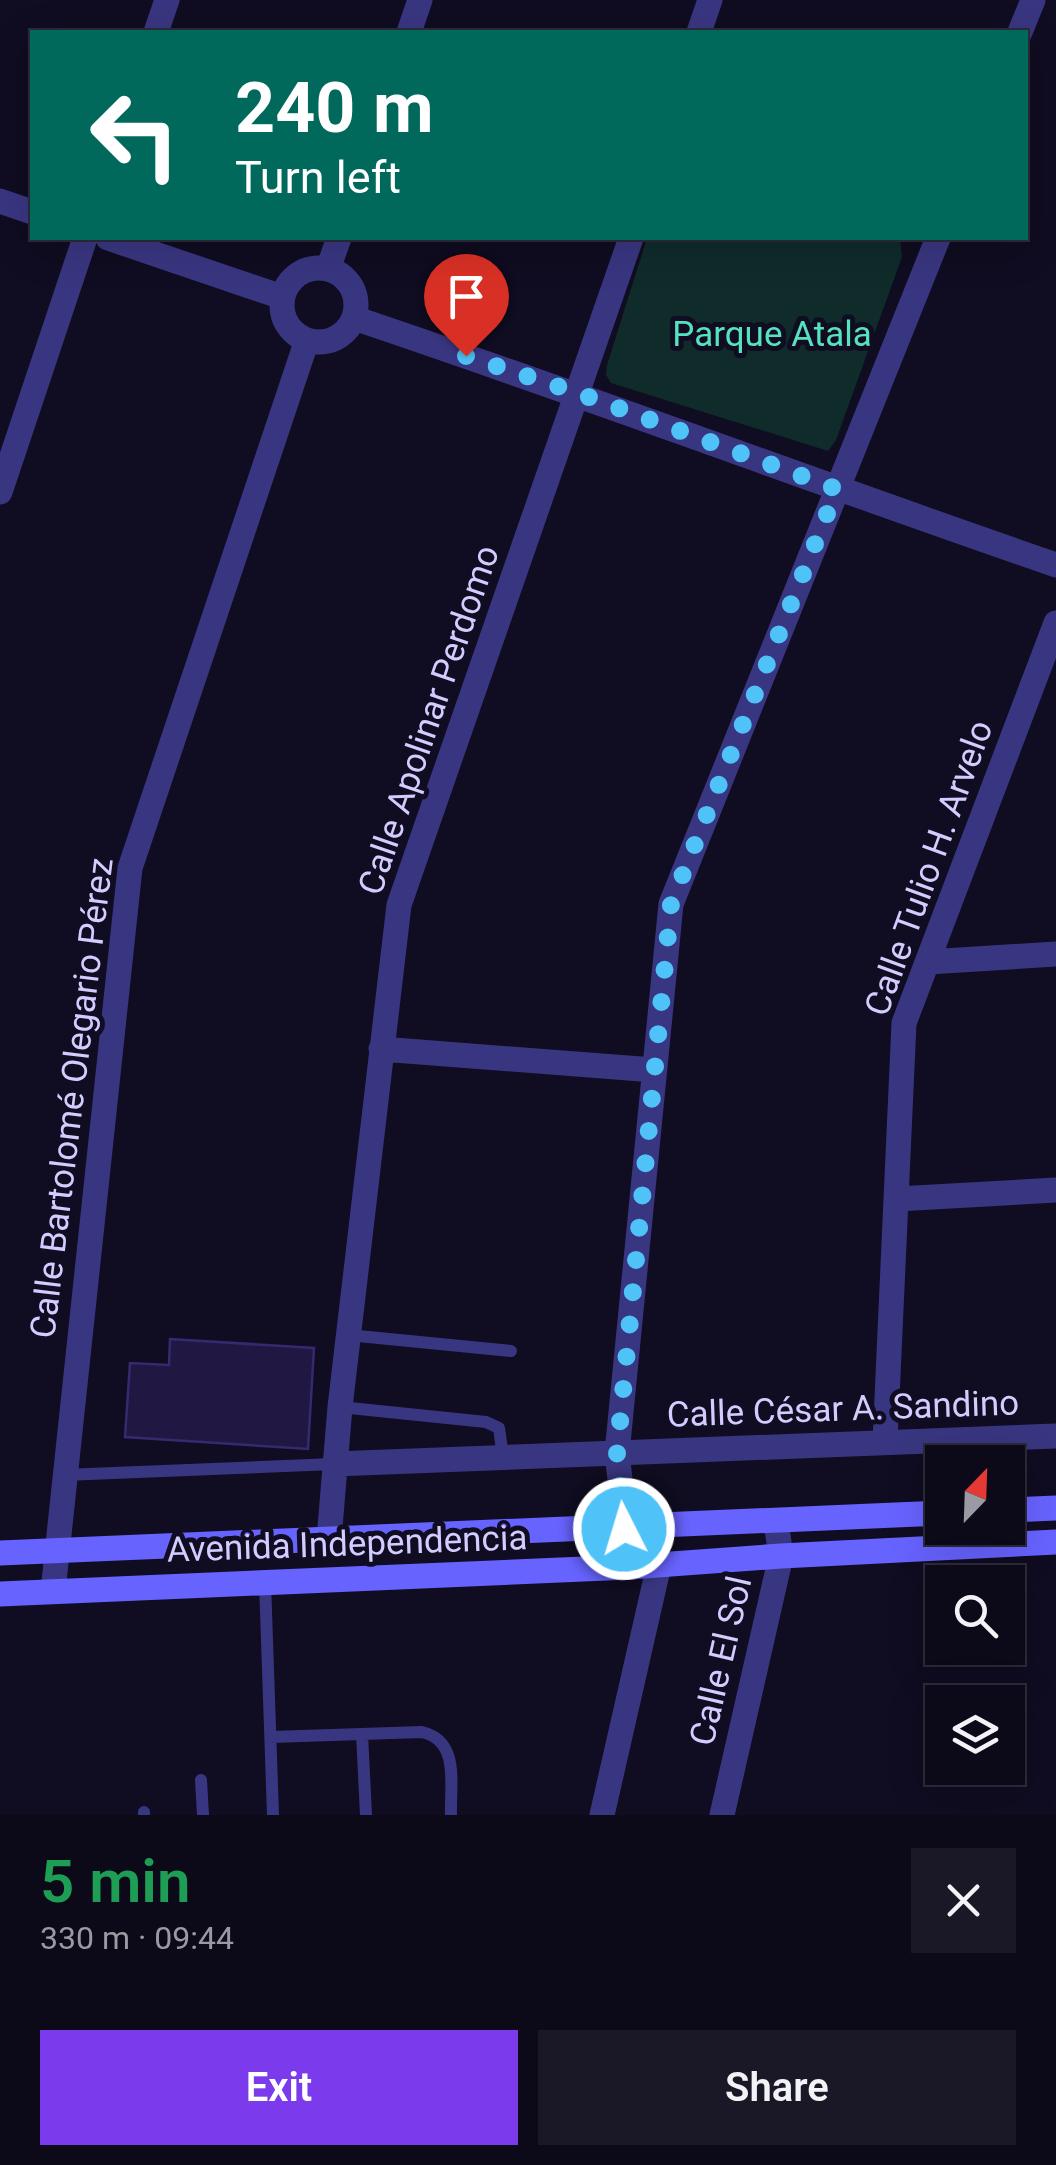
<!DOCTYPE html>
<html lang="en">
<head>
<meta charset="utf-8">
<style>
  body { margin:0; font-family:Roboto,sans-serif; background:#1a1726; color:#f1f3f6; height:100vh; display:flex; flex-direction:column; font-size:38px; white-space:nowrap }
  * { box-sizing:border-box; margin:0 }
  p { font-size:32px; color:#9a9aa2 }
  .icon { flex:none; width:55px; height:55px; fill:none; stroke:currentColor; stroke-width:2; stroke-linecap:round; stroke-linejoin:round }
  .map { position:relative; height:1815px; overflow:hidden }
  .details { display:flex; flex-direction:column; background:#0c0919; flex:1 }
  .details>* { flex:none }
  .hud { position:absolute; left:30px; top:30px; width:998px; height:210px; border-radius:0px; box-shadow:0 10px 40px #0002,0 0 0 2px #2c2a38; background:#00695c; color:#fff; overflow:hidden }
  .needle { width:65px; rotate:23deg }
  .buttons { position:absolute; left:925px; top:1445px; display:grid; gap:20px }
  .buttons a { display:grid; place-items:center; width:100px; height:100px; border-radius:0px; background:#0c0919; box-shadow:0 10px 40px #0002,0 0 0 2px #2c2a38; font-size:50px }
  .pin { position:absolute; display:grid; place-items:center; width:85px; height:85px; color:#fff; margin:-102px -42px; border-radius:50% 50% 50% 0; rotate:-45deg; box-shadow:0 0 10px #0007 }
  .pin .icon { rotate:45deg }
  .me { position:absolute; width:110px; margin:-55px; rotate:355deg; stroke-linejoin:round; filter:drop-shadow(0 0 8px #0008) }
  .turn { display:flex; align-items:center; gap:35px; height:210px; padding:0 40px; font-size:45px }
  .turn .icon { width:130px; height:130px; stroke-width:2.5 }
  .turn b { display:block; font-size:70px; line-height:85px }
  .round { display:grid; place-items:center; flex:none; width:105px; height:105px; border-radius:0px; background:#1a1726 }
  .head { display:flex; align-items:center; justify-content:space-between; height:170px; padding:0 40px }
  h1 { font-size:60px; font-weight:600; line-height:75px; color:#1e9e55 }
  .cta { display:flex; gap:20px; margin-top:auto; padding:20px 40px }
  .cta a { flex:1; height:115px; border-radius:0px; background:#7c3aed; color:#fff; font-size:40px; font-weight:600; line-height:115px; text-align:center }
  .cta a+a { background:#1a1726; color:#f1f3f6 }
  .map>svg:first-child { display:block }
</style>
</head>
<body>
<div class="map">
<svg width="1056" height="1815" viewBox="0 0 1056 1815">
  <rect width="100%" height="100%" fill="#100c21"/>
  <path fill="#0f2b2a" d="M647,238H894L900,241L902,257L836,440L828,451L611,383L606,375L607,365Z"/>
  <path fill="#201842" stroke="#37296f" stroke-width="2.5" d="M170,1339L314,1348L308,1449L125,1437L130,1363L169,1365Z"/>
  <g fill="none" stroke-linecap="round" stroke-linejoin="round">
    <path stroke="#393681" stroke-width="12" d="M348,1335L511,1351
      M340,1407L486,1422L499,1428L503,1457
      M64,1475L334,1464
      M265,1582L273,1815
      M362,1734L366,1815
      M271,1737L422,1732C460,1741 450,1783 451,1815
      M201,1780L203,1815
      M144,1812V1815"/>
    <path stroke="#393681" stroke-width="25" d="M156,32L167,0
      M409,32L420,0
      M699,32L710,0
      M1020,32L1033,0
      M0,201L32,212
      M108,238L282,297
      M282 305a37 37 0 1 1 74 0a37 37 0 1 1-74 0Z
      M328,269L339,238
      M354,318C589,397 821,484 1056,565
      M0,492L85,238
      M928,962L1056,954
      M381,1049L654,1070
      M897,1199L1056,1190
      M885,1442L904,1023L1056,623
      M334,1464L1056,1436
      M329,1539L340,1407L399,905L631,238
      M630,1567L617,1453L671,904L938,238
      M53,1591L130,868L307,340
      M602,1815L659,1565
      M722,1815L781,1556L776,1522"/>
    <path stroke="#6763ff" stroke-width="25" d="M1008,1510L1056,1508
      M0,1553L942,1513
      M0,1594L630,1567L781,1556L1056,1542"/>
  </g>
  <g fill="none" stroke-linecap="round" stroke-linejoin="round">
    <path stroke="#4fc3f7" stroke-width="18" stroke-dasharray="0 32.4" d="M466,356L578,393L837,489L671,904L617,1453L624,1529"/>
  </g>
  <g text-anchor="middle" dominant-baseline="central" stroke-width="10" stroke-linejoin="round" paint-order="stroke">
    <g font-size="35" fill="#55e2bf" stroke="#100c21">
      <text x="772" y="334">Parque Atala</text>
    </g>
    <g font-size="35" fill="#d2ccff" stroke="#100c21">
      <text transform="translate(429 720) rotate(-71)">Calle Apolinar Perdomo</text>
      <text transform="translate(929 868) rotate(-70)">Calle Tulio H. Arvelo</text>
      <text transform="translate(72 1098) rotate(-83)">Calle Bartolomé Olegario Pérez</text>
      <text transform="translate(843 1409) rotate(-2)">Calle César A. Sandino</text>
      <text transform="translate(347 1544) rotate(-2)">Avenida Independencia</text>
      <text transform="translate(721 1661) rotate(-77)">Calle El Sol</text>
    </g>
  </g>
</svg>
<div class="buttons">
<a><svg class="needle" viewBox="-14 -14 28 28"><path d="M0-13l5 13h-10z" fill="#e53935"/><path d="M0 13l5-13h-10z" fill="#9a9aa2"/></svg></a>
<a><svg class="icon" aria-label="search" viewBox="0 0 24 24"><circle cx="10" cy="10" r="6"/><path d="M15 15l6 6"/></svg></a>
<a><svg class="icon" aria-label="layers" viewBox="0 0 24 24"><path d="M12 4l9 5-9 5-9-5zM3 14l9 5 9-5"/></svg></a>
</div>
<div class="pin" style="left:466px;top:356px;background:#d93025"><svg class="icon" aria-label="arrive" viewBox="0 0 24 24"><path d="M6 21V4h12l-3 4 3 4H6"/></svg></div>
<svg class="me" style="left:624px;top:1529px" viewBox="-20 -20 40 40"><circle r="17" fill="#4fc3f7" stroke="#fff" stroke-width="3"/><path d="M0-11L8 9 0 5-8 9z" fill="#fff"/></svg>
<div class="hud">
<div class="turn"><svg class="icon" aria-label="left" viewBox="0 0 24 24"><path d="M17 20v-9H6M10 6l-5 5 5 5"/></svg><div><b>240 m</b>Turn left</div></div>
</div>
</div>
<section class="details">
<div class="head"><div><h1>5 min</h1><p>330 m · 09:44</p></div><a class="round"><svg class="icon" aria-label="close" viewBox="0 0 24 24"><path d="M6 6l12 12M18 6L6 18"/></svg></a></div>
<div class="cta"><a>Exit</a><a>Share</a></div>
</section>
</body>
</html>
